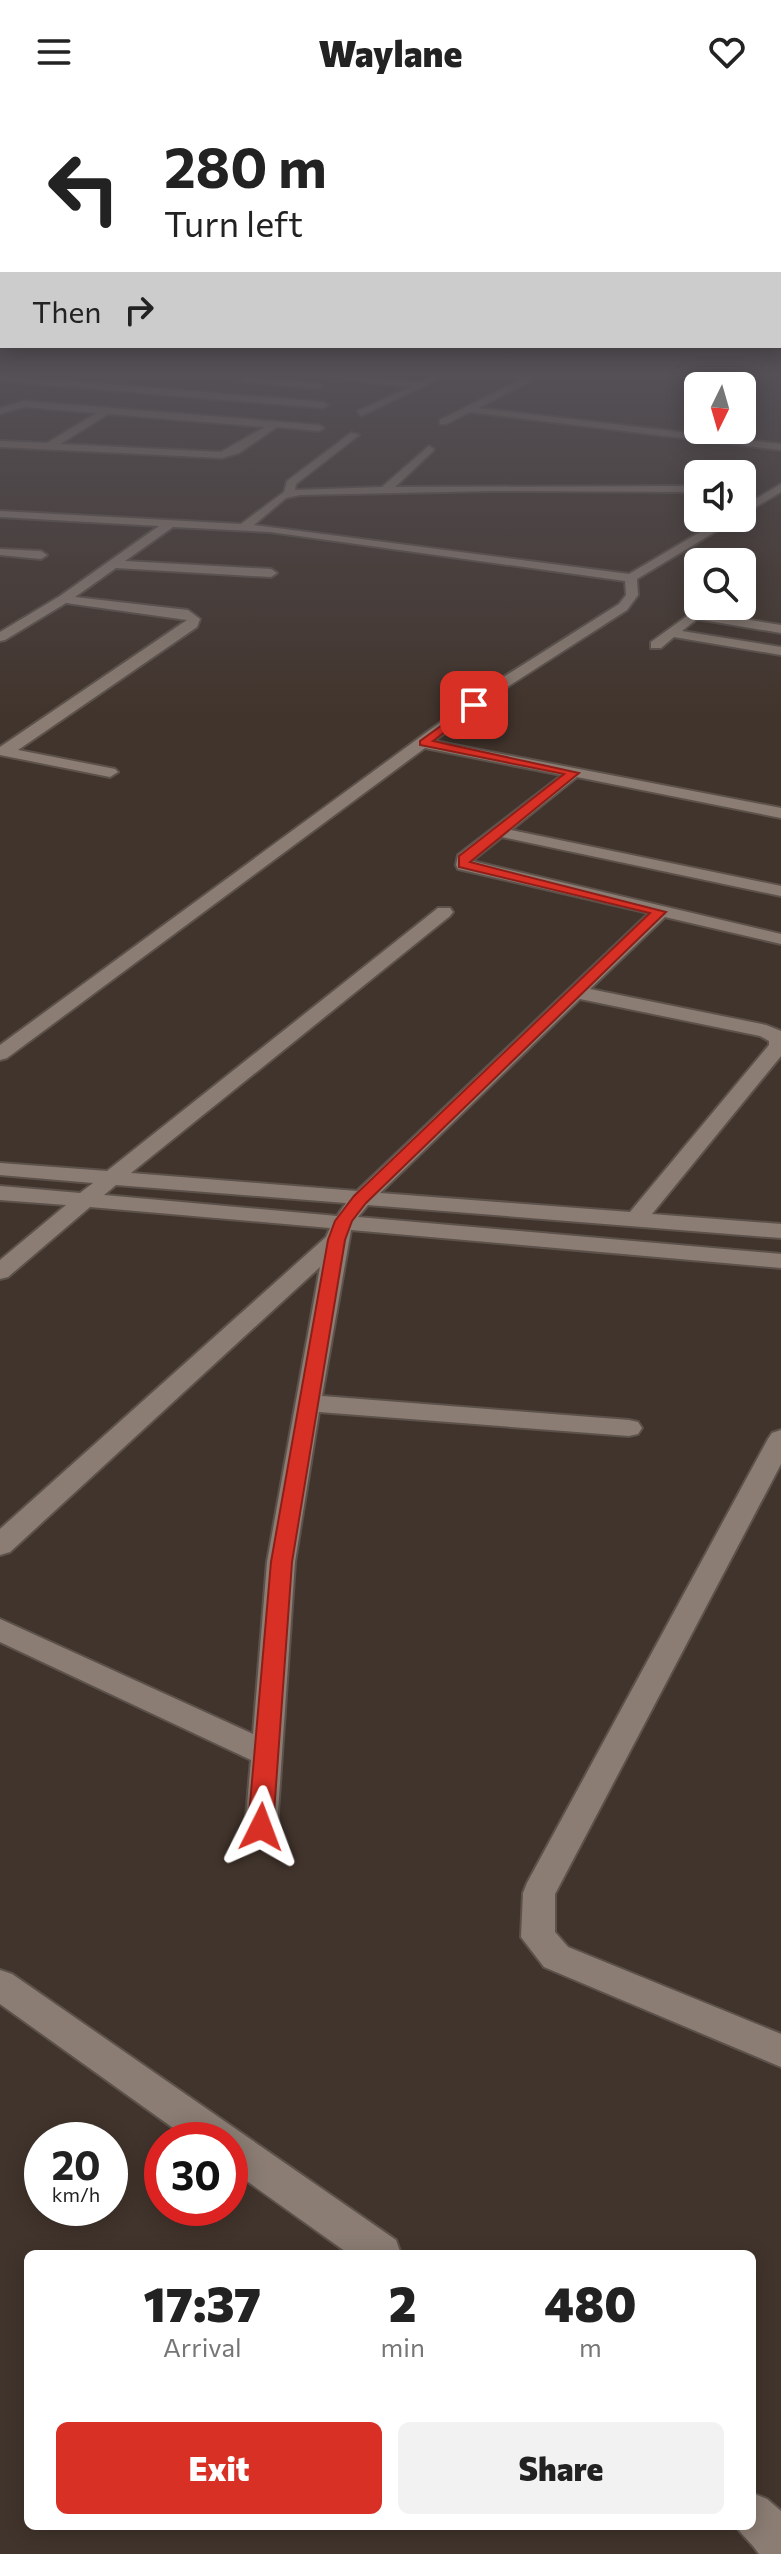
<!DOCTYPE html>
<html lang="en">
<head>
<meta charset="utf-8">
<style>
  body { margin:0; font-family:Commissioner,sans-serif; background:#f2f2f2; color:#222; height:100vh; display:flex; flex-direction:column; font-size:30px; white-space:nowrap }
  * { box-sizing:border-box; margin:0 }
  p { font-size:26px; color:#767676 }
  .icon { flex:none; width:44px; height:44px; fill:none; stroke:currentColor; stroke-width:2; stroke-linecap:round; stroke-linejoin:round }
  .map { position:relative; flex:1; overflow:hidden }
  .details { position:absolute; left:24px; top:2146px; width:732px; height:280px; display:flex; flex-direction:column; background:#fff; border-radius:12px; box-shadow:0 4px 20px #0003 }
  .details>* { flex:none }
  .banner { position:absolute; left:0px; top:0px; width:782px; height:244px; box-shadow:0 4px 20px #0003; background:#fff; color:#222; overflow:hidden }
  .needle { width:52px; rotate:185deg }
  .controls { position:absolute; left:684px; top:268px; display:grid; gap:16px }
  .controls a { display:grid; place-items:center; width:72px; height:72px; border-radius:12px; background:#fff; box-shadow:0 4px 20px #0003; font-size:40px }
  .speed { position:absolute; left:24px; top:2018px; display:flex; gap:16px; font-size:40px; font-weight:700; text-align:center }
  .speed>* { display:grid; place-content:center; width:104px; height:104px; border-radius:50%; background:#fff; box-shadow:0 4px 20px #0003; line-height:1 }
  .speed small { font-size:20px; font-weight:400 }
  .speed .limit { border:12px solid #d22; background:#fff; color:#111 }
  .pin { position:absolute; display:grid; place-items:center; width:68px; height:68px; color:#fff; margin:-34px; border-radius:16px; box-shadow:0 4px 12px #0006 }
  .me { position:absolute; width:88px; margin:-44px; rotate:3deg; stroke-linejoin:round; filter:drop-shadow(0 0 6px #0008) }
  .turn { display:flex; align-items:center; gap:28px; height:168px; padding:0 32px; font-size:36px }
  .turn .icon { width:104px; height:104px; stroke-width:2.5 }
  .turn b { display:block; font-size:56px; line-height:68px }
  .then { display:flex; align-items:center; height:76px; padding:0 32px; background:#0003; gap:16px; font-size:30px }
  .eta { display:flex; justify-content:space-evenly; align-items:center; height:136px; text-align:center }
  .eta b { font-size:48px; font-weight:800; line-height:56px }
  .button { display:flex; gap:16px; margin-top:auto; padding:16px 32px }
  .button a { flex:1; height:92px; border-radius:12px; background:#d93025; color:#fff; font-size:32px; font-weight:800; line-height:92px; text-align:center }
  .button a+a { background:#f2f2f2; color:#222 }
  header { display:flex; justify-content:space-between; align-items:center; height:104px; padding:0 32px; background:#fff; font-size:36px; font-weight:800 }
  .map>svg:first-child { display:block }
</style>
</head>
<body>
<header><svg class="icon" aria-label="menu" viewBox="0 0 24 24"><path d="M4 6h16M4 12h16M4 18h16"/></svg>Waylane<svg class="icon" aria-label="heart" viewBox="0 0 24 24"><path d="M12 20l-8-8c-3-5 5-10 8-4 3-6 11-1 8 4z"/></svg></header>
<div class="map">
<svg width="781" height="2450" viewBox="0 0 781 2450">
  <rect width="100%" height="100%" fill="#41342c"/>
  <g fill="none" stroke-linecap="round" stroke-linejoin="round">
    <defs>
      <path id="minor" d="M296,270L420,278L439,270H449L361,312L358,307L410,283Z
        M487,270H543L479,304L781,340V346L470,308L446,320H440V316L522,275Z
        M0,271L323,298L328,301L323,304L0,277Z
        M243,272L319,279L323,282L319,285L240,277Z
        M24,297L319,321L324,324L319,327L277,323L239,349L222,354L0,343V337L47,339L97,309L24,303L0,310V304ZM108,310L265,323L221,348L60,340Z
        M351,329L359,331L296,380L295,386L382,383L429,342L434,345L433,347L395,383L698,382V388L493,387L300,391L286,394L254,421L629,470L724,414H738L637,475L638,491L627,506L504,585L434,637L781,704V714L577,673L511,726L781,782V792L502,733L472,757L781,830V840L665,813L590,885L766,921L781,927V952L652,1110L781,1120V1134L368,1101L358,1113L781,1150V1164L351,1126L322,1292L629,1316L638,1318L642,1324L638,1330L629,1332L319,1308L295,1458L277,1723L272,1732L261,1736L250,1732L245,1723L251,1656L0,1538V1515L253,1630L267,1458L320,1163L10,1448L0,1451V1425L326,1133L330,1124L90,1103L8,1173L0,1175V1156L66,1101L0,1096V1082L80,1089L93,1079L0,1071V1059L107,1067L438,804H450L453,808L450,812L131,1069L357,1087L649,809L458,765L456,761L458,751L562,671L425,644L7,954L0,956V941L494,579L619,500L626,491L625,477L270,428L173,423L125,457L271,465L277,469L271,473L116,464L75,493L188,506L200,515L197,523L18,646L115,665L118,668L110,673L0,651V643L187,516L66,499L5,536L0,537V528L60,492L159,422L0,413V407L241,420L284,388L287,377ZM580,895L760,932L769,937V941L630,1108L380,1089ZM116,1081L346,1099L337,1112L104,1091Z
        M781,380V388L742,411V403Z
        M0,445L41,447L47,451L41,455L0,451Z
        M694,507L781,521V529L697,515L682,527L781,543V551L674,533L661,544H651V538Z
        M781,1326V1360L555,1790V1828L568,1843L781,1930V1963L544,1863L521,1833L523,1789L527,1779L768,1335L772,1329Z
        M0,1866L12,1870L396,2136L401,2150H349L230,2065V2036H190L0,1900Z
        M752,2389L767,2395L781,2407V2450H759C752,2439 742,2432 736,2422H752Z"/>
    </defs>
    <use href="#minor" stroke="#5c524b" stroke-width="4"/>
    <use href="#minor" fill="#8b7d73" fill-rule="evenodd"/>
  </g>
  <linearGradient id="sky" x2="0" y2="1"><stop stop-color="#241d18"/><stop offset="0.44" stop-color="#545056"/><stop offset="1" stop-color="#545056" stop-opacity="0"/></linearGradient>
  <rect width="781" height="612" fill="url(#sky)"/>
  <path fill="#d93025" stroke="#8d1f18" stroke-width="2" d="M474,598L479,601L478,603L433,637L579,669L470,758L666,808L366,1099L352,1117L345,1136L292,1458L273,1723L269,1730L261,1733L252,1730L248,1723L271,1458L328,1136L335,1117L354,1092L650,809L459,763V752L564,670L420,641V637Z"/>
</svg>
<div class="controls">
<a><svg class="needle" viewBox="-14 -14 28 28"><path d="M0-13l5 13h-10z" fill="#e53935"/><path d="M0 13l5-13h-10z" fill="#767676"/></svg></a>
<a><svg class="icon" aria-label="sound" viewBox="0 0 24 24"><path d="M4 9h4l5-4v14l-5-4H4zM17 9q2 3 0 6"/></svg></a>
<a><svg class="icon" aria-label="search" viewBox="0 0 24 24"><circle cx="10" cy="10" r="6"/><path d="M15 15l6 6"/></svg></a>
</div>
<div class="speed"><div>20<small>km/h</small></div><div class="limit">30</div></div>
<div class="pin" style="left:474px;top:601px;background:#d93025"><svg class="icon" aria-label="arrive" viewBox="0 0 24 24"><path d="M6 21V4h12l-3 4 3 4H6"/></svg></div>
<svg class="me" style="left:261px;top:1723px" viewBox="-20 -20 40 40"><path d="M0-17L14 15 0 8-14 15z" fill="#d93025" stroke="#fff" stroke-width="4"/></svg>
<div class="banner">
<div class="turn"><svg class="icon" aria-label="left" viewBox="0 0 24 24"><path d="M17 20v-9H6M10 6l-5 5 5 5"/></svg><div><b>280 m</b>Turn left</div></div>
<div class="then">Then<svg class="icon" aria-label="right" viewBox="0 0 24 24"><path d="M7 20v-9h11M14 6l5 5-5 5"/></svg></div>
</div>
<section class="details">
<div class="eta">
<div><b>17:37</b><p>Arrival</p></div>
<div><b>2</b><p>min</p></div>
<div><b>480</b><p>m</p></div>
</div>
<div class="button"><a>Exit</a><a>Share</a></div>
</section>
</div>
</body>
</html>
